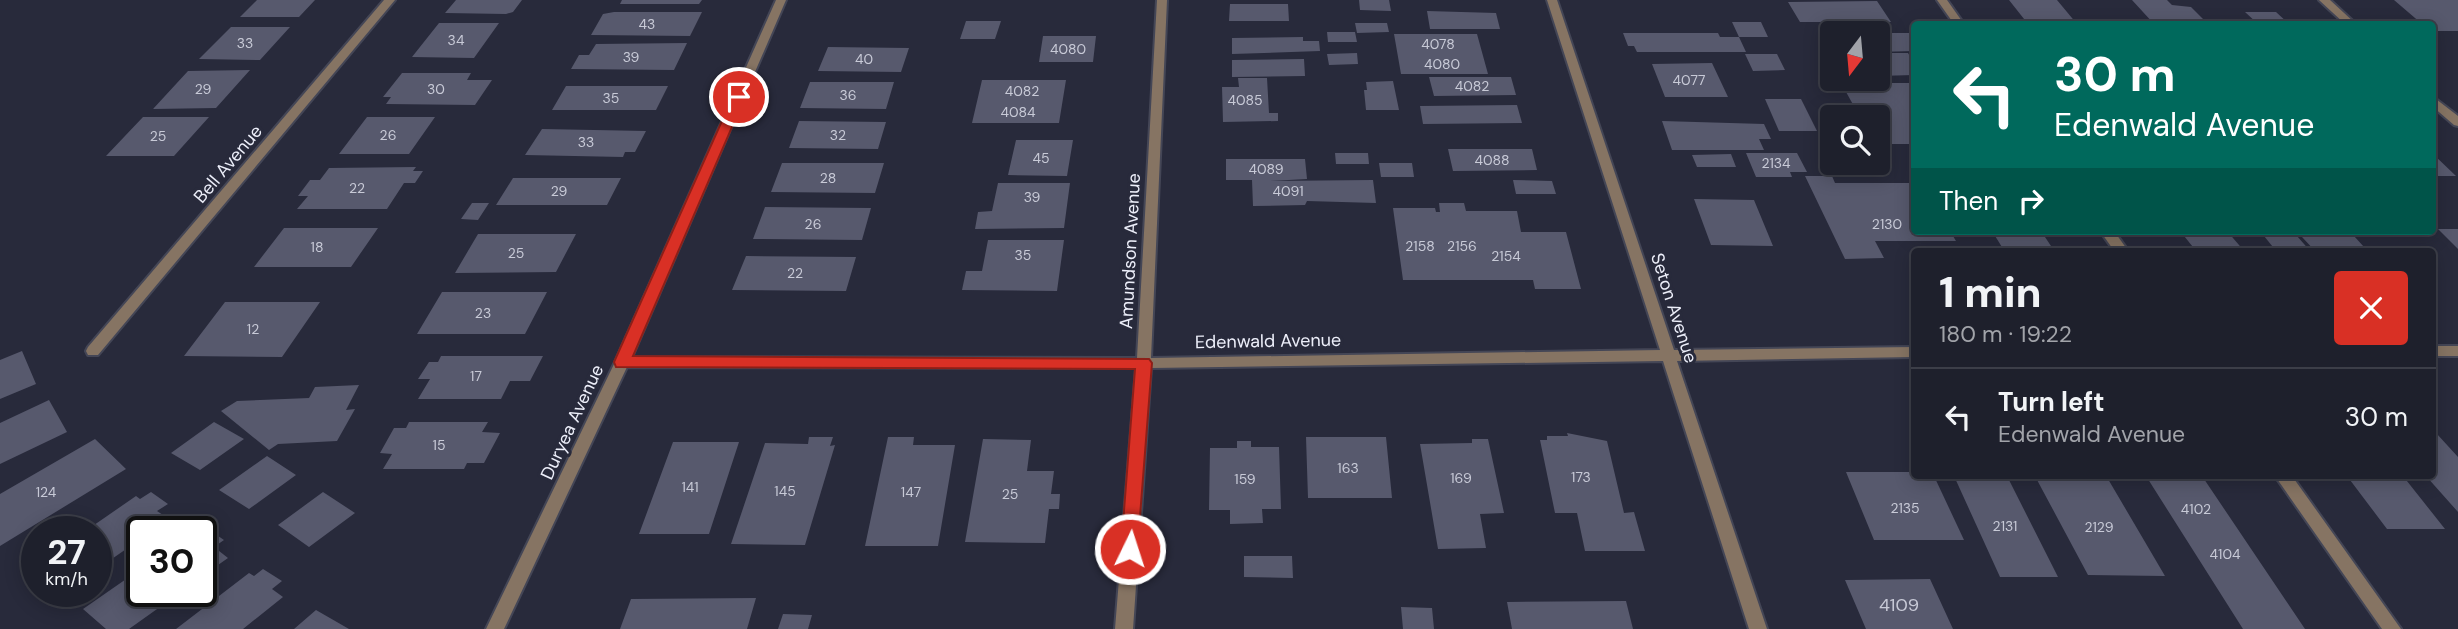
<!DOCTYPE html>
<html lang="en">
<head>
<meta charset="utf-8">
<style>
  body { margin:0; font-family:"DM Sans",sans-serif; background:#262834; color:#f1f3f6; height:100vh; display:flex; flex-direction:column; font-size:26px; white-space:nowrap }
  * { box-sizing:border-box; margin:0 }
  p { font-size:23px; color:#a1a3a9 }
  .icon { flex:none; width:38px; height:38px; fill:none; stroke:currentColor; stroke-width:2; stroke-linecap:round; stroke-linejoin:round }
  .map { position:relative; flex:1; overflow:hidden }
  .details { position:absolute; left:1911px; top:248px; width:525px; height:231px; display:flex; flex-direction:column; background:#1e202c; border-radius:7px; box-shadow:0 4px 18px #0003,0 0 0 2px #3c3e48 }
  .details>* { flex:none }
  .hud { position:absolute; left:1911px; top:21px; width:525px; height:214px; border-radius:7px; box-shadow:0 4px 18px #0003,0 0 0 2px #3c3e48; background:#00695c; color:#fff; overflow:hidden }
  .needle { width:46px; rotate:196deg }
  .fabs { position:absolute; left:1820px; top:21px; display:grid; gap:14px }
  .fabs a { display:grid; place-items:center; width:70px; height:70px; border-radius:7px; background:#1e202c; box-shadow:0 4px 18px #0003,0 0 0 2px #3c3e48; font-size:35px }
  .speed { position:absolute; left:21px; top:516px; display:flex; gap:14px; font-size:35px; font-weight:700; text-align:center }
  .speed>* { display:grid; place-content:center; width:91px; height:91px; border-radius:50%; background:#1e202c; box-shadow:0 4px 18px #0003,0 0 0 2px #3c3e48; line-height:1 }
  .speed small { font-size:18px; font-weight:400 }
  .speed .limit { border:4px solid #111; border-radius:10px; background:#fff; color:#111 }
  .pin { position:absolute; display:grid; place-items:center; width:60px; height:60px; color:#fff; margin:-30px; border:4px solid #fff; border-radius:50%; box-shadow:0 2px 7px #0007 }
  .me { position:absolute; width:77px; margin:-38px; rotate:4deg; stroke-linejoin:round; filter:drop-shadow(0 0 5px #0008) }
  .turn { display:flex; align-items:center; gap:24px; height:147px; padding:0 28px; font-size:32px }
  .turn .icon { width:91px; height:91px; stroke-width:2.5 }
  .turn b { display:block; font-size:49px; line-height:60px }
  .then { display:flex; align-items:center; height:66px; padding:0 28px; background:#0003; gap:14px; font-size:26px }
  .round { display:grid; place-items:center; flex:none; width:74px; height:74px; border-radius:7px; background:#262834 }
  .headline { display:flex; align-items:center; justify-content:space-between; height:119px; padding:0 28px }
  h1 { font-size:42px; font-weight:800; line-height:52px }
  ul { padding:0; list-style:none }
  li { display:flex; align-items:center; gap:21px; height:98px; padding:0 28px; border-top:2px solid #3c3e48 }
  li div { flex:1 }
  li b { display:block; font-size:26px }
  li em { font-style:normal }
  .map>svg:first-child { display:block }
</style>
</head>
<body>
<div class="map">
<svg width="2458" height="629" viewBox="0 0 2458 629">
  <rect width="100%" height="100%" fill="#282a3b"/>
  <path fill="#57596d" d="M257,0H315L299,17H240Z
    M456,0H522L513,12L506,14L445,13Z
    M622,0H702L699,4H620Z
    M1359,0H1389L1391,11L1360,10Z
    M2009,0H2057L2077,24H2028Z
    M2132,0H2167L2172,5L2191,7L2208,24H2154Z
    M2394,0H2458V31H2432V24H2422Z
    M1877,1L1891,22H1800L1788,2Z
    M1230,4H1288L1289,21H1229Z
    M1427,11L1496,13L1500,29H1430Z
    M614,12H702L690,36L591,35L603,14Z
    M2245,12H2276L2289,24H2258Z
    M966,21H1001L995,39H960Z
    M1732,22H1761L1768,37H1739Z
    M439,23H499L474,58L412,57Z
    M1355,23H1387L1389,32L1357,33Z
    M231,27H290L260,60L199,59Z
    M1327,32H1355L1357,42H1328Z
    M1623,33H1718L1720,37H1739L1746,52H1637L1634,46H1628Z
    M1878,33H1912L1914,51L1878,52Z
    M1394,34H1477L1488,74H1401Z
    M1043,36H1096L1093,62H1039Z
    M1303,37V41H1319L1320,51L1232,54V38Z
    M687,43L674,70L571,69L579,55H589L596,44Z
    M828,47L909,48L901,72L818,71Z
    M1357,53L1358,64L1329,65L1327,54Z
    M1878,53H1908L1914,63V75L1878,76Z
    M1745,54H1777L1785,70L1753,71Z
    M1304,59L1305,76L1232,77V60Z
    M1712,63L1728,97H1665L1652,64Z
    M250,70L216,108L153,109L188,71Z
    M402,73H471L467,80H492L475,105L386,104L391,97H383Z
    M1429,77H1511L1516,95L1434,96Z
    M1238,78H1267L1269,113H1278V121L1223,122L1222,87H1239Z
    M982,80H1066L1059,123H972Z
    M1393,81L1399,110H1366L1364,90H1367L1366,82Z
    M810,82H894L886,109L800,108Z
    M1841,83H1914V144H1878V117H1860Z
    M566,86H668L656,110H552Z
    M1765,99H1801L1817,131H1779Z
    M1517,105L1522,123L1423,124L1420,106Z
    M143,117H209L174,156H106Z
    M367,117H435L409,154H339Z
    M799,121L886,122L878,149L789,148Z
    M1662,121L1764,124L1771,139H1759L1764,150H1672Z
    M542,129L646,131L635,152H625L623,157L525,155Z
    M1016,140H1073L1067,176L1008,175Z
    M1448,149H1532L1537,170L1453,171Z
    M1335,153H1368L1369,164H1336Z
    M1746,153H1797L1807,172H1790L1792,177H1756Z
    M2432,153L2456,176H2432Z
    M1731,154L1736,167H1697L1692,155Z
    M1226,159H1305L1307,179L1270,181L1373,180L1376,203L1307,201L1305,205L1253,206L1252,180H1226Z
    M782,163H884L875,193L771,192Z
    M1379,163H1412L1414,177H1381Z
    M416,167L413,171H423L415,183H404L387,209H297L308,196H298L310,180H320L329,168Z
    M1805,176H1832L1835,183H1914V231H1950L1956,241H1875L1884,258L1845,259Z
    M513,178H621L607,205H496Z
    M1513,180L1552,181L1556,194H1516Z
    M998,183H1070L1064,228L975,229L978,212L992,211Z
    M1694,199L1754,200L1773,246L1711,245Z
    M472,203H489L478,220L461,219Z
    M1439,203H1464L1466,211H1517L1521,232H1566L1581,289H1535L1533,280H1403L1393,208H1435L1436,212H1440Z
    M765,207L871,208L862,240L753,239Z
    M284,228H378L351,267H254Z
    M2438,229H2458V249Z
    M1992,231H2041L2055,252H2005Z
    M2180,231H2227L2245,252H2197Z
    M478,234H576L556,272L455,273Z
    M2264,236H2297L2311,252H2277Z
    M2354,236L2364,247H2377L2382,252H2316L2302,237Z
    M988,240H1064L1057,291L962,290L966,271H982Z
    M746,256L856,257L846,291L732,290Z
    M442,292H547L525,334H417Z
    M225,302H320L282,357L184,356Z
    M22,351L36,384L0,399V360Z
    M441,356H543L530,381H510L501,399H418L430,379H418L429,362H438Z
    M359,385L346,410L355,409L337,441L278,444L269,450L221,411L237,401L309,398L315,387Z
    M49,400L67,432L0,464V423Z
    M214,422L244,439L200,470L171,453Z
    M409,422H488L482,432L500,433L484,463H467L464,469H383L392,454L380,453L394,428H406Z
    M1567,433L1607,441L1624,513L1634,512L1645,551H1585L1577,513H1555L1540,440H1547V436H1568Z
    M2432,434H2437L2458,457V512L2426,476H2432Z
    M809,437H833L830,446L835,445L805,545L731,544L765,443L808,444Z
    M888,437H914L913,445H955L938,546H865Z
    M1306,437H1386L1392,498H1308Z
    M95,439L126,469L0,546V494Z
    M983,439L1031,440L1027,471H1054L1051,494H1060L1059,509H1049L1045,543L965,542Z
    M1472,439H1488L1504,513L1480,514L1486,548L1438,549L1420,444L1472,443Z
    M1237,441H1251V447H1279L1281,509H1262L1263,523L1230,524V510H1209L1210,448H1237Z
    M673,442H739L709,534H639Z
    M267,456L296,475L249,509L219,490Z
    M1846,472H1914V476H1934L1964,540H1874Z
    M1954,476H2007L2058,577H2000Z
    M2146,476H2202L2305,629H2243Z
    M2347,476H2403L2445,529H2387Z
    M2036,478L2108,479L2165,576L2088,575Z
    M151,492L168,504L157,511L169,519L150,532H142V538L96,570V532H84L136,496L140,499Z
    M323,492L355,513L309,547L278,525Z
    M205,527L224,540L214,547L228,558L201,577V532H198Z
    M1244,556H1292L1293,578L1244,577Z
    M142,568V592H181L129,629H106L83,609Z
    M263,569L282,581L272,589L283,597L243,629H176L249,573L254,576Z
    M1930,579L1953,629H1866L1845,580Z
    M756,598L747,629H620L631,599Z
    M1626,601L1633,629H1512L1507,602Z
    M1401,607L1432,608L1434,629H1403Z
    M316,610L349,629H294Z
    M783,614L812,615L808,629H778Z"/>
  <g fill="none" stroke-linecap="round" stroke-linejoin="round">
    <defs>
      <path id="minor" d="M384,0H395L98,355H88L86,351L88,347Z
        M776,0H786L632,357L1137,358L1157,0H1167L1151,358L1660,350L1547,0H1557L1674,350L1914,347V357L1677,361L1767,629H1749L1663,361L1151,368L1133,629H1115L1136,368L627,367L504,629H486L615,362Z
        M1937,0H1947L1964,24H1954Z
        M2319,0H2330L2356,24H2345Z
        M2432,96L2458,116V126L2454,125L2432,106Z
        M2100,231H2114L2129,252H2115Z
        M2432,346H2458V356H2432Z
        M2275,476H2292L2401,629H2382Z"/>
    </defs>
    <use href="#minor" stroke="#444656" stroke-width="4"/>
    <use href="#minor" fill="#867463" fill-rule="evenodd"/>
  </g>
  <path fill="#d93025" stroke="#8d1f18" stroke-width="2" d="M734,94L745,97L633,356L1149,359L1152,363L1137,555H1123L1121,549L1135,369L616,367L614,362Z"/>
  <g text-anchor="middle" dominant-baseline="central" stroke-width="6" stroke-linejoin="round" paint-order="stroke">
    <g font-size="14" fill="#c8cad7">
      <text x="647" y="24">43</text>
      <text x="456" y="40">34</text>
      <text x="245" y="43">33</text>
      <text x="1438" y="44">4078</text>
      <text x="1068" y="49">4080</text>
      <text x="631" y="57">39</text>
      <text x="864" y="59">40</text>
      <text x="1442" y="64">4080</text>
      <text x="1689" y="80">4077</text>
      <text x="1472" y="86">4082</text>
      <text x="203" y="89">29</text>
      <text x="436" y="89">30</text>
      <text x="1022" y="91">4082</text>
      <text x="848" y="95">36</text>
      <text x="611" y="98">35</text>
      <text x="1245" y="100">4085</text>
      <text x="1018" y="112">4084</text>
      <text x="388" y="135">26</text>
      <text x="838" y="135">32</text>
      <text x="158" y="136">25</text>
      <text x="586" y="142">33</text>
      <text x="1041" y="158">45</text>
      <text x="1492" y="160">4088</text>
      <text x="1776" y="163">2134</text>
      <text x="1266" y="169">4089</text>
      <text x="828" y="178">28</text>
      <text x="357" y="188">22</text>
      <text x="559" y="191">29</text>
      <text x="1288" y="191">4091</text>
      <text x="1032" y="197">39</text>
      <text x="813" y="224">26</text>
      <text x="1887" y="224">2130</text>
      <text x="1420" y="246">2158</text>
      <text x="1462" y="246">2156</text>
      <text x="317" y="247">18</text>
      <text x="516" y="253">25</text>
      <text x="1023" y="255">35</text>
      <text x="1506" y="256">2154</text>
      <text x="795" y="273">22</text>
      <text x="483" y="313">23</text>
      <text x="253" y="329">12</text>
      <text x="476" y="376">17</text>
      <text x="439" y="445">15</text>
      <text x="1348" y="468">163</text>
      <text x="1581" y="477">173</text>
      <text x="1461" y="478">169</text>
      <text x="1245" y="479">159</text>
      <text x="690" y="487">141</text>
      <text x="785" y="491">145</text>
      <text x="46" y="492">124</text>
      <text x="911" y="492">147</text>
      <text x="1010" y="494">25</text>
      <text x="1905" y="508">2135</text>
      <text x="2196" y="509">4102</text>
      <text x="2005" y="526">2131</text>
      <text x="2099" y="527">2129</text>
      <text x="2225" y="554">4104</text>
    </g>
    <g font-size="18" fill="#edeffa" stroke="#282a3b">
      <text transform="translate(228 164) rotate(-50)">Bell Avenue</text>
      <text transform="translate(1130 251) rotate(-87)">Amundson Avenue</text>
      <text transform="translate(1674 308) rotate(72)">Seton Avenue</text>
      <text transform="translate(1268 341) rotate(-1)">Edenwald Avenue</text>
      <text transform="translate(572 422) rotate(-65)">Duryea Avenue</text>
    </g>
    <g font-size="18" fill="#c8cad7">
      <text x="1899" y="605">4109</text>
    </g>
  </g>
</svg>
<div class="fabs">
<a><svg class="needle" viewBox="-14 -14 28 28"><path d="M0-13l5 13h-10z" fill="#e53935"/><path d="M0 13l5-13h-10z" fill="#a1a3a9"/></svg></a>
<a><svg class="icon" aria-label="search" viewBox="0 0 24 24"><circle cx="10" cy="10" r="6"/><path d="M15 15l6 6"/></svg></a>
</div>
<div class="speed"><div>27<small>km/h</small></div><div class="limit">30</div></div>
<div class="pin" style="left:739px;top:97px;background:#d93025"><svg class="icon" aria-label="arrive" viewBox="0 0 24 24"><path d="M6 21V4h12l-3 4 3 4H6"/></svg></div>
<svg class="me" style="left:1130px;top:549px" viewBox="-20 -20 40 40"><circle r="17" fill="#d93025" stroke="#fff" stroke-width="3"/><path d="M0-11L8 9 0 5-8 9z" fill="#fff"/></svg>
<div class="hud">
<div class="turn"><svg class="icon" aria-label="left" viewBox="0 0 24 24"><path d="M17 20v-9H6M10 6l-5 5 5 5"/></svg><div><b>30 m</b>Edenwald Avenue</div></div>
<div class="then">Then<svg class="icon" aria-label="right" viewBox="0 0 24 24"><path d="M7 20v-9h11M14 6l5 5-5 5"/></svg></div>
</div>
<section class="details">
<div class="headline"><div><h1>1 min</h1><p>180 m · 19:22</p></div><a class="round" style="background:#d93025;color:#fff"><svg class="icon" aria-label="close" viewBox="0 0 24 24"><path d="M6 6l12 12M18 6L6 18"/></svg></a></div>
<ul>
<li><svg class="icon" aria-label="left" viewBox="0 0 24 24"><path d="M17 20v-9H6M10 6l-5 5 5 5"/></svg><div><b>Turn left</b><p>Edenwald Avenue</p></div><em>30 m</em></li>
</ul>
</section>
</div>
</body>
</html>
